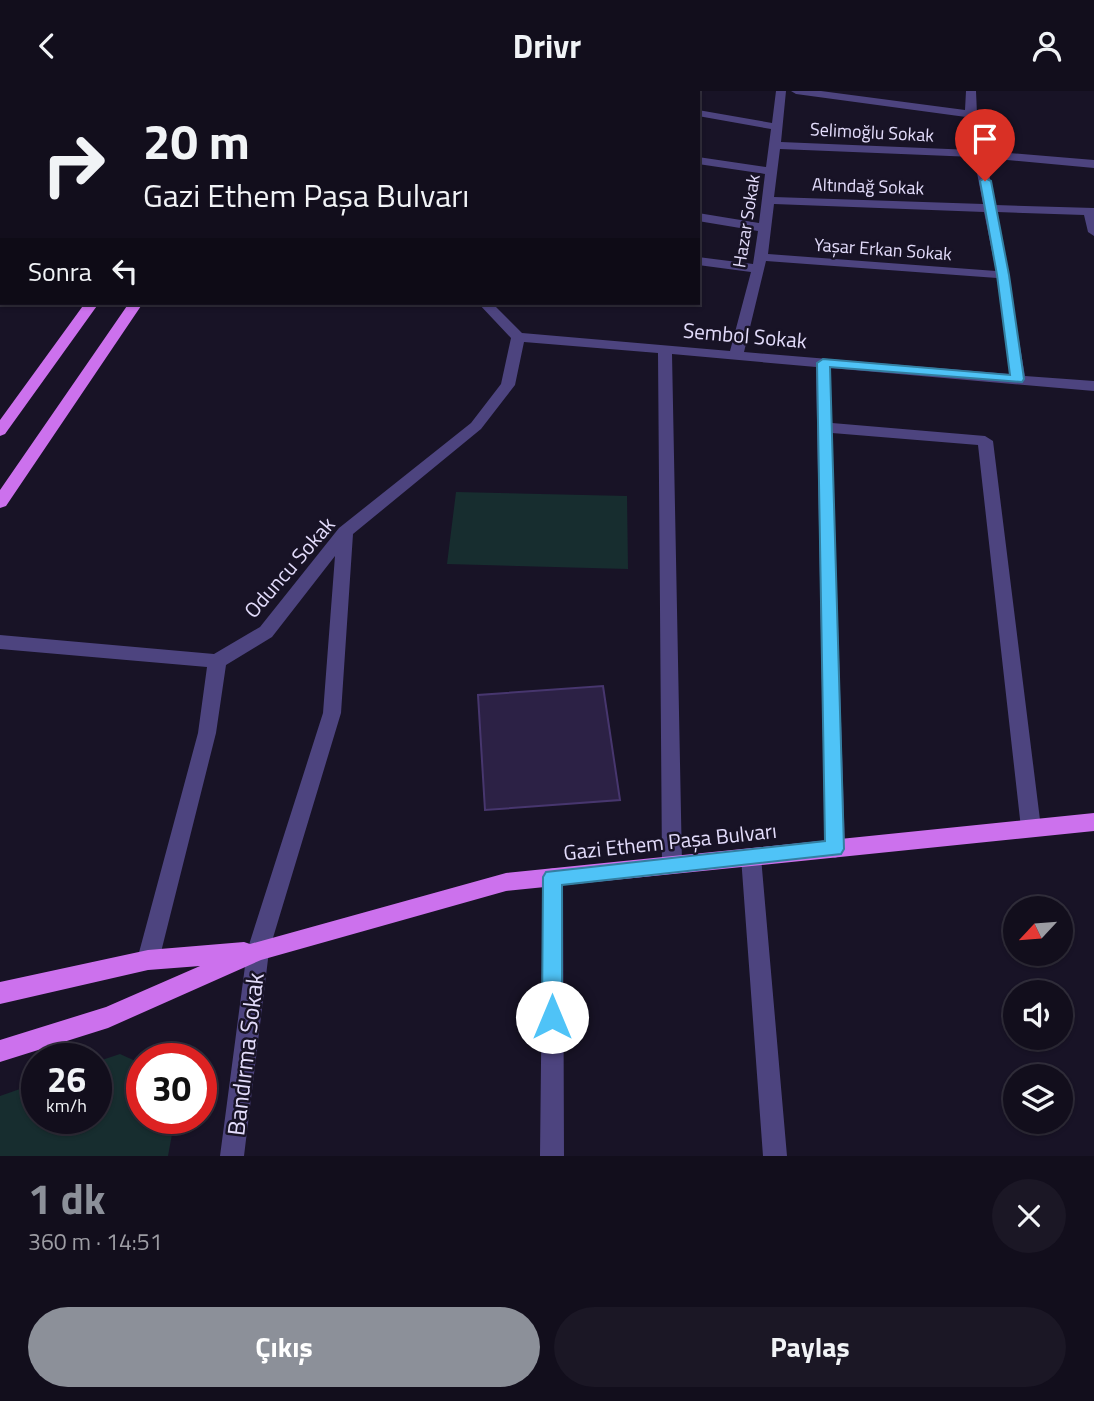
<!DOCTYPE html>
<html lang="tr">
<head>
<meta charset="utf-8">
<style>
  body { margin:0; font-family:"Titillium Web",sans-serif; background:#1b1725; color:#f1f3f6; height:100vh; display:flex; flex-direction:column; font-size:26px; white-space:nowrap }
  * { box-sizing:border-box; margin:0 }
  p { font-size:23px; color:#9c9ca3 }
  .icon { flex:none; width:38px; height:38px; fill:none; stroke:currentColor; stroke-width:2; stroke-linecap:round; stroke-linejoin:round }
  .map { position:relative; height:1065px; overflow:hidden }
  .sheet { display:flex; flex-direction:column; background:#120e1c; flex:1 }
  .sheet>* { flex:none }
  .guide { position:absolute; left:0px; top:0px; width:700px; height:214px; box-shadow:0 2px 5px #0004,0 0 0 2px #312e3b; background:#120e1c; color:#f1f3f6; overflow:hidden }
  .needle { width:46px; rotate:244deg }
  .controls { position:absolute; left:1003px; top:805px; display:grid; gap:14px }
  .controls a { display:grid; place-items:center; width:70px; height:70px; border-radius:50%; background:#120e1c; box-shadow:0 2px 5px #0004,0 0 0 2px #312e3b; font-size:35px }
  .speed { position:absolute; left:21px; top:952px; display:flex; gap:14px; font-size:35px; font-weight:700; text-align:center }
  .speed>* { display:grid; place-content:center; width:91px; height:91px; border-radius:50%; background:#120e1c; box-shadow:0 2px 5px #0004,0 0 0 2px #312e3b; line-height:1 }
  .speed small { font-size:18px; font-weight:400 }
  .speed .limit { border:10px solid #d22; background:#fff; color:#111 }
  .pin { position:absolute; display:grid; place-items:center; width:60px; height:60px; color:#fff; margin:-72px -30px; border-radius:50% 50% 50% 0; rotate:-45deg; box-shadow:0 0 7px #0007 }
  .pin .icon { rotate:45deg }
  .me { position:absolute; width:77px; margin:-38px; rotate:0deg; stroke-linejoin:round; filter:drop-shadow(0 0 5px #0008) }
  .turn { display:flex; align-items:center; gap:24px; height:147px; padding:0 28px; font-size:32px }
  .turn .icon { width:91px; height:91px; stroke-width:2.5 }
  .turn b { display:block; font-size:49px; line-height:60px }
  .then { display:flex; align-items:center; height:66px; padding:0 28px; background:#0003; gap:14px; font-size:26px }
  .round { display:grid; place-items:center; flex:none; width:74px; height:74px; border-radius:37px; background:#1b1725 }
  .headline { display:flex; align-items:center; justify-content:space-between; height:119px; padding:0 28px }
  h1 { font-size:42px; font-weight:700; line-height:52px; color:#8c9099 }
  .cta { display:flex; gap:14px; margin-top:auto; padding:14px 28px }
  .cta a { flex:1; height:80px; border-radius:42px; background:#8c9099; color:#fff; font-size:28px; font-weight:700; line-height:80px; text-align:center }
  .cta a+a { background:#1b1725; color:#f1f3f6 }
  header { display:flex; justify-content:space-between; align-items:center; height:91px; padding:0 28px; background:#120e1c; font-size:32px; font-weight:700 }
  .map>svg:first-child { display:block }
</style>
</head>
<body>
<header><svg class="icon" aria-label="back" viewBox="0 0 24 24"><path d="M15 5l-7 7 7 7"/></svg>Drivr<svg class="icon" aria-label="person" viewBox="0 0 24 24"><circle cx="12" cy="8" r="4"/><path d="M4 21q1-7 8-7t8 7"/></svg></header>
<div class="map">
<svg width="1094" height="1065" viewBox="0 0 1094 1065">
  <rect width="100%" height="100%" fill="#181326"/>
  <path fill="#172d2f" d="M456,401L627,405L628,478L447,473Z
    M120,963L142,973V1027H175L168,1065H0V1005L37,992V1027H96V971Z"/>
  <path fill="#2c2145" stroke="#47366e" stroke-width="2" d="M603,595L620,709L485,719L478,604Z"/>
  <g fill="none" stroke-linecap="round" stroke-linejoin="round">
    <path fill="#4d447f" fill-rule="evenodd" d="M27,0H41L26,2Z
      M72,0H83L71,2Z
      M160,0H172L159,2Z
      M426,0H436L425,2Z
      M564,0H583L584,2H565Z
      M776,0H786L781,51L972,59L966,26L796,3L791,0H821L965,19L966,0H976L977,23L984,60L1094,69V77L986,67L995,114L1094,117V145L1088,141L1084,124L997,121L1025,285L1094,290V300L830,277L832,332L985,345L993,350L1041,737L1038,743L1031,746L1024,743L1021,737L978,354L832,342L845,758L842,764L835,767L828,764L825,758L816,276L672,263L682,774L679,780L672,783L665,780L662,774L658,262L524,251L515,294L481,338L353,443L341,622L269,860L244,1065H220L247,860L323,622L335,465L272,546L226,574L216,642L159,869L156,876L148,879L140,876L137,869L198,642L207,576L0,558V544L214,563L260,536L339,437L471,332L501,293L511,247L478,212H492L522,242L730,260L751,181L698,174V166L753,173L758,140L698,130V122L759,132L765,83L698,73V66L766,76L771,38L698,25V19L772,32ZM780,58L974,66L983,113L774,106ZM774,113L984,121L996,180L768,163ZM766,170L997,187L1010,283L744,261Z
      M0,9H2V15H0Z
      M0,51H2L0,58Z
      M2,114V122L0,123V115Z
      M751,757L758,760L761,766L787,1065H763L741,766L744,760Z
      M553,777L560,779L563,786L564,1065H540L543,786L546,779Z"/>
    <path fill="#cc71ed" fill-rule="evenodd" d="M208,0H218L207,2Z
      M245,0H255L244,2Z
      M85,212H99L5,343L0,345V329Z
      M129,212H143L6,415L0,417V399Z
      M1094,722V740L506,800L261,869L108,937L0,971V949L106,916L200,875L148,879L0,913V891L148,859L244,851L250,853L506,782Z"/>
  </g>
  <path fill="#4fc3f7" stroke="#337fa1" stroke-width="2" d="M985,87L991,90L1009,184L1024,288L1022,291L830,276L844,758L841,763L562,794V926L559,933L552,936L545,933L542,926L543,786L546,781L825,750L817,272L823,268L1010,284L997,184L980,90Z"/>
  <g text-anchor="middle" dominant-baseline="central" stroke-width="5" stroke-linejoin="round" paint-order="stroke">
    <g font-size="18" fill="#e3dcfb" stroke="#181326">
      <text transform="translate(872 41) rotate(3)">Selimoğlu Sokak</text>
      <text transform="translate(868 95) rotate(2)">Altındağ Sokak</text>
      <text transform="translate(746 130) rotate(-81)">Hazar Sokak</text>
      <text transform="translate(883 158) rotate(4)">Yaşar Erkan Sokak</text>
    </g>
    <g font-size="21" fill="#e3dcfb" stroke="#181326">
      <text transform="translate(745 244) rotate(5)">Sembol Sokak</text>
      <text transform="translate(289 476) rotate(-49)">Oduncu Sokak</text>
      <text transform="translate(670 750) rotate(-6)">Gazi Ethem Paşa Bulvarı</text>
    </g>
    <g font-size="24" fill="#e3dcfb" stroke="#181326">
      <text transform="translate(245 963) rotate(-83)">Bandırma Sokak</text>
    </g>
  </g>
</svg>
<div class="controls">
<a><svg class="needle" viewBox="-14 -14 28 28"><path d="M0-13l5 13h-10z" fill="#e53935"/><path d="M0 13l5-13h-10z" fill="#9c9ca3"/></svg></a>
<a><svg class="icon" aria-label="sound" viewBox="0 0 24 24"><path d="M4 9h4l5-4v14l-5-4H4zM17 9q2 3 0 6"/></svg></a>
<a><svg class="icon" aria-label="layers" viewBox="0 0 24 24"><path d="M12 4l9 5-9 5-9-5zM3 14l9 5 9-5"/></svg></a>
</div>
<div class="speed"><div>26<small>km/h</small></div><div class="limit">30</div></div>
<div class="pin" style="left:985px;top:90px;background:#d93025"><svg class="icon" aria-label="arrive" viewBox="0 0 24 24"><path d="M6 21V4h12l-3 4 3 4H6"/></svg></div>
<svg class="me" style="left:552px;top:926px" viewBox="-20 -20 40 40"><circle r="19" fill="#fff"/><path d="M0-13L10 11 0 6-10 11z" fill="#4fc3f7"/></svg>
<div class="guide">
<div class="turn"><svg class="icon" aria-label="right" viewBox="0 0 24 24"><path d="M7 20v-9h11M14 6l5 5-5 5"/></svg><div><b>20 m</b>Gazi Ethem Paşa Bulvarı</div></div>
<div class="then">Sonra<svg class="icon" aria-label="left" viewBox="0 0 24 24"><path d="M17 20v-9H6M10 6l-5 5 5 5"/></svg></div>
</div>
</div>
<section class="sheet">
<div class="headline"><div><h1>1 dk</h1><p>360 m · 14:51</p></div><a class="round"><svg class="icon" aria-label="close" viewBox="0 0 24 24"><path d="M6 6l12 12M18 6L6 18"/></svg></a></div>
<div class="cta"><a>Çıkış</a><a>Paylaş</a></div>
</section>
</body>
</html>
